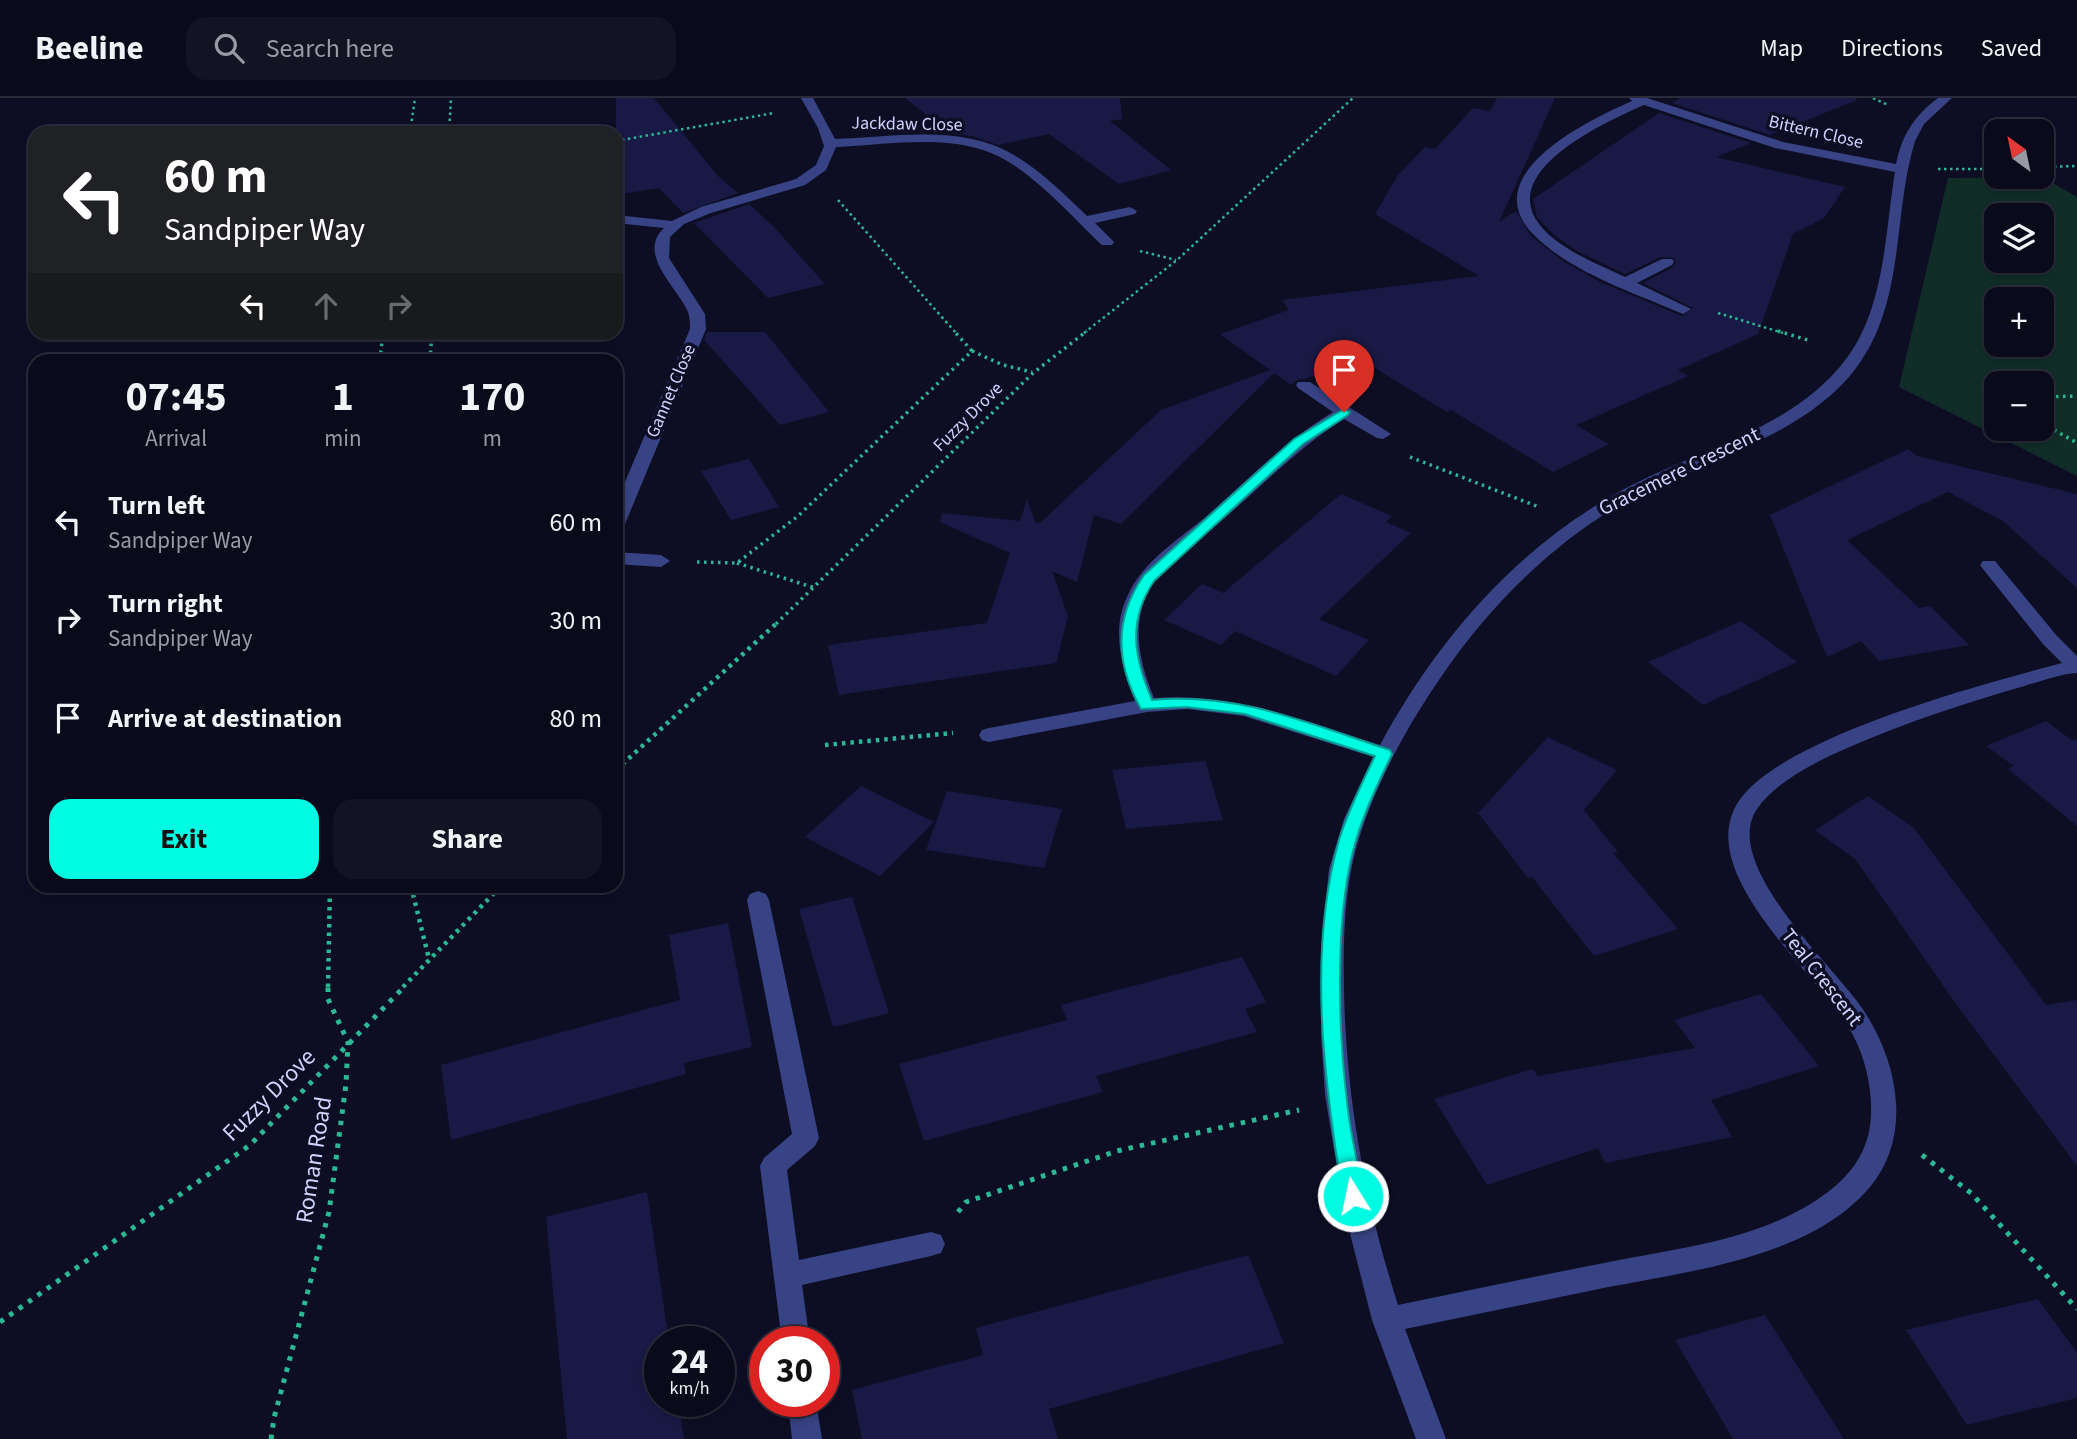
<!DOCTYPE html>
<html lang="en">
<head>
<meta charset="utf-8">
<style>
  body { margin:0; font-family:"Source Sans 3",sans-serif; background:#131324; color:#f1f3f6; height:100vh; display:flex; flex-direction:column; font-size:26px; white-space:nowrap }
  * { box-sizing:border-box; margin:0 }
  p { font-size:23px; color:#999aa3 }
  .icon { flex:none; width:38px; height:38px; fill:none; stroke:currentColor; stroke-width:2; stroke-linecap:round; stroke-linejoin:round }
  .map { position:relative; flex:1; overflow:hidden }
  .side { position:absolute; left:28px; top:256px; width:595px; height:539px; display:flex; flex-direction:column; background:#0a0a1b; border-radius:21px; box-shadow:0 4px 10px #0003,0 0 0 2px #2a2b3a }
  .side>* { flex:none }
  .hud { position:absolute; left:28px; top:28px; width:595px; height:214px; border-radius:21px; box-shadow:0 4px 10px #0003,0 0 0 2px #2a2b3a; background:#202124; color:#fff; overflow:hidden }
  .needle { width:46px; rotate:327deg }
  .fabs { position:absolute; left:1984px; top:21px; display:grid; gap:14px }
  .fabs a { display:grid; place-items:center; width:70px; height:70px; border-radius:14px; background:#0a0a1b; box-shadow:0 4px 10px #0003,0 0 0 2px #2a2b3a; font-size:35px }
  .speed { position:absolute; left:644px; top:1228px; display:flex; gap:14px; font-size:35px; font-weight:700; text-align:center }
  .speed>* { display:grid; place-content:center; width:91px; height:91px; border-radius:50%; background:#0a0a1b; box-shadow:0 4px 10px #0003,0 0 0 2px #2a2b3a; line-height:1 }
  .speed small { font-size:18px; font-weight:400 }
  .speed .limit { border:10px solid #d22; background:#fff; color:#111 }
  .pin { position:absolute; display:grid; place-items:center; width:60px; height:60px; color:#fff; margin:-72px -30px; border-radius:50% 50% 50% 0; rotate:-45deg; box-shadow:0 0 7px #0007 }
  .pin .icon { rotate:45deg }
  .me { position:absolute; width:77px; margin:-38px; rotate:350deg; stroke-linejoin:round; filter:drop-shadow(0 0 5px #0008) }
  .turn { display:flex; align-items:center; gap:24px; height:147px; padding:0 21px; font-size:32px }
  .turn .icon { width:91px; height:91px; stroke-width:2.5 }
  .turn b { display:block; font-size:49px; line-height:60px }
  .lanes { display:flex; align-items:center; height:66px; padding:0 21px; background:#0003; justify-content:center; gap:35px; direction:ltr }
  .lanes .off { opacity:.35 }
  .eta { display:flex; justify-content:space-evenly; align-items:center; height:119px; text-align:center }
  .eta b { font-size:42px; font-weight:700; line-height:49px }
  .button { display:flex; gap:14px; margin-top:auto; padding:14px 21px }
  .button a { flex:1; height:80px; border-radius:21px; background:#00fbe3; color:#111; font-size:28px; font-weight:700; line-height:80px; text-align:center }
  .button a+a { background:#131324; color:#f1f3f6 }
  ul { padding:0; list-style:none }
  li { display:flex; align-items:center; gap:21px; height:98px; padding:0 21px }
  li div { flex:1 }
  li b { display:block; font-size:26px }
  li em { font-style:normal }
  header { display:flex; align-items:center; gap:42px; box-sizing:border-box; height:98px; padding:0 35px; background:#0a0a1b; border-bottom:2px solid #2a2b3a }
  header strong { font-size:33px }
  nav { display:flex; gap:38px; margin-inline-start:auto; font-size:24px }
  .search { width:490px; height:63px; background:#131324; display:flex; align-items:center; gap:18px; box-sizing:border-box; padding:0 24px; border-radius:21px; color:#999aa3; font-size:26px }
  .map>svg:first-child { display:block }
</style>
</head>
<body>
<header>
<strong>Beeline</strong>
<div class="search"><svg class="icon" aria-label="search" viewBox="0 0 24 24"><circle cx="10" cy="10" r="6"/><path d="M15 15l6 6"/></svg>Search here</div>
<nav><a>Map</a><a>Directions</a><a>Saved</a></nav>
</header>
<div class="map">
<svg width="2077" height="1341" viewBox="0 0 2077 1341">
  <rect width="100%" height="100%" fill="#0d0e24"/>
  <path fill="#102e27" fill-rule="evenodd" d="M2042,79L2077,99V378L1899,289L1948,80ZM1997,117H2042V163H1997ZM1997,201H2042V247H1997ZM1997,285H2042V331H1997Z"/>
  <path fill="#191945" d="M616,0H654L718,78L738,95L683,115L659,90L616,97Z
    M905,0H1120L1122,21L1110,23L1171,72L1119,86L1049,36L998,47L972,38L949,35Z
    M1497,0H1555L1499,124L1516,113L1531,138L1563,163L1600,184L1682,218L1693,210L1643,185L1673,169L1676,165L1674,160L1661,159L1625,176L1577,153L1554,137L1537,119L1533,101L1659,15L1751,45L1716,59L1845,89L1824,120L1793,136L1758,236L1678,272L1688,278L1576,327L1609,346L1553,374L1451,312L1447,314L1360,261L1305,281H1298L1291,287L1274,275L1121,426L1094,417L1077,484L1052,473L1068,518L1056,565L839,597L828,547L987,525L1010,455L940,424L942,415L1020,423L1027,401L1035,424L1040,425L1161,312L1270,272L1220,236L1289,212L1282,202L1479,178L1375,116L1398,77L1425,49L1435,51L1473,10L1490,13Z
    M1680,0H1856L1857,2L1770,37L1672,5Z
    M749,106L774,129L825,186L768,200L694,125Z
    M707,234H765L829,314L780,327L704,242Z
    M1908,351L1917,358L2077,396V490L2003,423L1948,394L1847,442L1919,510L1930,508L1969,547L1879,563L1861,543L1827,559L1770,417Z
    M749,361L779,409L731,422L701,373Z
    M1341,396L1392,418L1386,424L1411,435L1319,521L1369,542L1336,578L1235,533L1221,547L1164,522L1202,486L1223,495Z
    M1741,523L1797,564L1703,607L1648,564Z
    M2046,623L2073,643L2077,641V728L2008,671L2014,668L1986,648Z
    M1548,639L1617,672L1584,712L1618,754L1613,755L1678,831L1594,858L1532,779L1528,780L1478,715Z
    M1205,663L1223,722L1126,731L1112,672Z
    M861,688L934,724L880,778L805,739Z
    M947,693L1062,711L1044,770L926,752Z
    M1868,698L1914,730L2046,907L2077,902V1068L1956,906L1856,762L1815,732Z
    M852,799L889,915L833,929L799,811Z
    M728,825L752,949L684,965L686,976L451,1042L441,967L680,902L669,837Z
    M1242,859L1266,904L1245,911L1257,934L1096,978L1103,994L924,1043L899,966L1067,922L1061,907Z
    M1761,896L1819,968L1711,1002L1732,1039L1605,1065L1598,1050L1487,1087L1434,1001L1533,971L1538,978L1695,950L1674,922Z
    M647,1094L669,1244H660V1304H678L684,1341H567L546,1119Z
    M1248,1157L1284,1245L1049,1311L1058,1341H862L852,1292L983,1257L976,1230Z
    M2038,1201L2077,1255V1300L1967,1327L1906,1232Z
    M1765,1217L1844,1341H1733L1675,1242Z"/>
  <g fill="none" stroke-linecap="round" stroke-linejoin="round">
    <path stroke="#2ab994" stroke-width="2.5" stroke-dasharray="2.5 3.5" stroke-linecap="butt" d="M1873,0L1888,7
      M410,35L415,0
      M449,35L451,0
      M616,43L774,15
      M2042,69L2077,68
      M1938,71H1997
      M838,102L956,235
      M1140,153L1176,162
      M1718,215L1783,235
      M1084,235L1177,162L1353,0"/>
    <path stroke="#2ab994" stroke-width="3.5" stroke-dasharray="2.5 4.5" stroke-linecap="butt" d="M1778,233L1811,243
      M972,253L1003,267L1032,274
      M380,262L383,234
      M430,262L432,234
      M2042,299L2077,298
      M2042,325L2077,345
      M1410,359L1539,409
      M697,464L737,465L798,418L972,253L954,233
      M737,465L815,490
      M776,526L1033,275L1087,233"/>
    <path stroke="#2ab994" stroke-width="4.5" stroke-dasharray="3.5 5" stroke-linecap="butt" d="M825,647L953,635
      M616,672L778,524
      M411,788L429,861
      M328,889L330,788
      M403,889L501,788"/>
    <path stroke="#2ab994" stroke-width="5" stroke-dasharray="4.5 7" stroke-linecap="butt" d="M1922,1057L1971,1095L2077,1211
      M958,1114L966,1104L1117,1053L1299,1012
      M0,1224L250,1047L405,888
      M271,1341L274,1320L329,1114L346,986L348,944L328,901V888"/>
    <path fill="#374384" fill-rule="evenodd" d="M801,0H813L835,41C890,39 962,26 1012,56C1040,72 1064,96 1087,118L1130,109L1137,113L1135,116L1095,125L1114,144L1112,147H1102C1071,118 1031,71 991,55C945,36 885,47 836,49L826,72L805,87L711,115L684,126L670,139L669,160L705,216L706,231L625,426L616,431V405L690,231C690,226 690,219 688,214C678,190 636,156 664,130L616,125V117L672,123L701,109L796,81L816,67L824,48L818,30Z
      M1629,0H1647L1783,44L1896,66C1902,37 1914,18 1938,0H1952L1924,26L1915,43C1893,115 1905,198 1861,263C1808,342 1691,364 1613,411C1544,453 1486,513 1441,579C1408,627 1378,681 1360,737C1344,786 1343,841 1344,892C1346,1000 1365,1104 1398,1207C1470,1192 1542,1177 1614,1163C1681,1150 1752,1142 1812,1105C1846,1084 1870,1057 1871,1016C1872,989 1865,960 1853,937C1822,879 1694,778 1737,706C1776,640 1987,585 2062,565L2043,546L1983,471L1980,467L1983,463H1995L2057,538L2077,558V575C2059,576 2039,584 2021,589C1972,603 1923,619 1876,638C1839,653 1780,677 1757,711C1720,766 1833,867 1862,910C1881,938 1894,971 1896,1005C1898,1035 1890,1065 1870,1089C1809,1162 1681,1174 1594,1192C1531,1205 1468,1218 1405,1231L1446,1341H1416L1372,1222L1344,1112L1325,997L1321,936L1322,840L1329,771L1344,721L1373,659L1244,618L1187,611L1147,614L989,644L982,642L979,637L982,632L989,630L1135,603C1122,570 1111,533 1127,499C1143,462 1180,441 1209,416C1249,380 1287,342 1333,314L1298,290L1296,287L1298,284H1310L1391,336L1383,341L1377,340L1344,321C1298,350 1261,389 1220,424C1194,447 1158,467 1145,500C1132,534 1141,568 1154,600C1237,594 1302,622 1380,647C1439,538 1522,443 1634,386C1705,350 1796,328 1846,261C1885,210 1885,134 1895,74L1775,50L1644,7C1610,22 1506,68 1535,120C1552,149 1596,165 1625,179L1662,161H1672L1674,164L1672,167L1637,185L1691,211L1683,216L1678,214C1630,193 1570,174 1533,136C1475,76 1589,22 1632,3Z
      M616,454L661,457L670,463L661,469L616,466Z
      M758,793L766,796L769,802L819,1040L815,1048L787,1072L799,1162L931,1134L941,1137L945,1146L941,1155L931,1158L802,1187L810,1244H782L760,1068L764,1060L792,1036L747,802L750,796Z
      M788,1304H816L822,1341H792Z"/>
  </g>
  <path fill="#00fbe3" stroke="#00a394" stroke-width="2" d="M1344,311L1350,314L1348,317L1303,346L1154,483C1127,523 1134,560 1152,602C1238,594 1310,626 1390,652L1392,656C1379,683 1366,710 1357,739C1334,811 1338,928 1347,1004C1350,1035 1358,1067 1364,1098L1361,1104L1353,1107L1346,1104L1343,1098C1324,985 1307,854 1339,742C1348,713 1362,685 1375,658L1245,616L1187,609L1141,611C1115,565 1114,520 1144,477L1294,341Z"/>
  <g text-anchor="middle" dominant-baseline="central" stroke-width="7" stroke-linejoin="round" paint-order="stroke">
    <g font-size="18" fill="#d0d4ff" stroke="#0d0e24">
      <text transform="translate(907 26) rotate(1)">Jackdaw Close</text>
      <text transform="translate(1816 34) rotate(13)">Bittern Close</text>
      <text transform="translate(671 293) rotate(-67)">Gannet Close</text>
      <text transform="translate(968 319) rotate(-45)">Fuzzy Drove</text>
    </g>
    <g font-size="21" fill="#d0d4ff" stroke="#0d0e24">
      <text transform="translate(1679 373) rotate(-26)">Gracemere Crescent</text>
      <text transform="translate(1822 879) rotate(52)">Teal Crescent</text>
    </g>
    <g font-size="24" fill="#d0d4ff" stroke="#0d0e24">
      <text transform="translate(269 997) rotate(-45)">Fuzzy Drove</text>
      <text transform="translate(314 1062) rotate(-81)">Roman Road</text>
    </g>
  </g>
</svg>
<div class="fabs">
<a><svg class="needle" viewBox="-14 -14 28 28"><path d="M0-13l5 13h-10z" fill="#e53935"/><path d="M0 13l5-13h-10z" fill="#999aa3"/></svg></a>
<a><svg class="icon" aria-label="layers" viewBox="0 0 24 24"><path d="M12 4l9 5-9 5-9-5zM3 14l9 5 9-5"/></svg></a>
<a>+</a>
<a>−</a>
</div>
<div class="speed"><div>24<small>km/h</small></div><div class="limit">30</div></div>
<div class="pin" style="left:1344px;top:314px;background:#d93025"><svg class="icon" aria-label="arrive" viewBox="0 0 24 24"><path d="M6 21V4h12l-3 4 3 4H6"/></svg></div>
<svg class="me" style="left:1353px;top:1098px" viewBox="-20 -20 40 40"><circle r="17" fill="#00fbe3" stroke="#fff" stroke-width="3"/><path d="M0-11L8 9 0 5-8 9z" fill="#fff"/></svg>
<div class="hud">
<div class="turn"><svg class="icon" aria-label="left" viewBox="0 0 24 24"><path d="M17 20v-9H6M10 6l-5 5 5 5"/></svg><div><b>60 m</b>Sandpiper Way</div></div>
<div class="lanes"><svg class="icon" aria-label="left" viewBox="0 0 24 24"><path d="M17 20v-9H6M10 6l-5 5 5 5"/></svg><svg class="icon off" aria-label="ahead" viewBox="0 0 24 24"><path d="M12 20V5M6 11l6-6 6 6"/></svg><svg class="icon off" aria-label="right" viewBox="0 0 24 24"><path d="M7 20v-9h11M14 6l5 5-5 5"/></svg></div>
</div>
<section class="side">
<div class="eta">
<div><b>07:45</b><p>Arrival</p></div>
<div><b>1</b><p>min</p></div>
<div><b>170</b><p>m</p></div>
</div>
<ul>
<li><svg class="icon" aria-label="left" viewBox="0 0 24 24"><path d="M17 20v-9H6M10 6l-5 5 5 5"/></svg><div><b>Turn left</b><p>Sandpiper Way</p></div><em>60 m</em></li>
<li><svg class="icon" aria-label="right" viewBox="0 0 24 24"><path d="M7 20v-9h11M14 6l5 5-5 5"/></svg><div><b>Turn right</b><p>Sandpiper Way</p></div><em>30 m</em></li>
<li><svg class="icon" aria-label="arrive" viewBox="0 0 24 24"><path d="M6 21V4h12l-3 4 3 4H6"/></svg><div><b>Arrive at destination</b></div><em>80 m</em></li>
</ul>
<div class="button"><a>Exit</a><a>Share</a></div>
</section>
</div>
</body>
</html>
